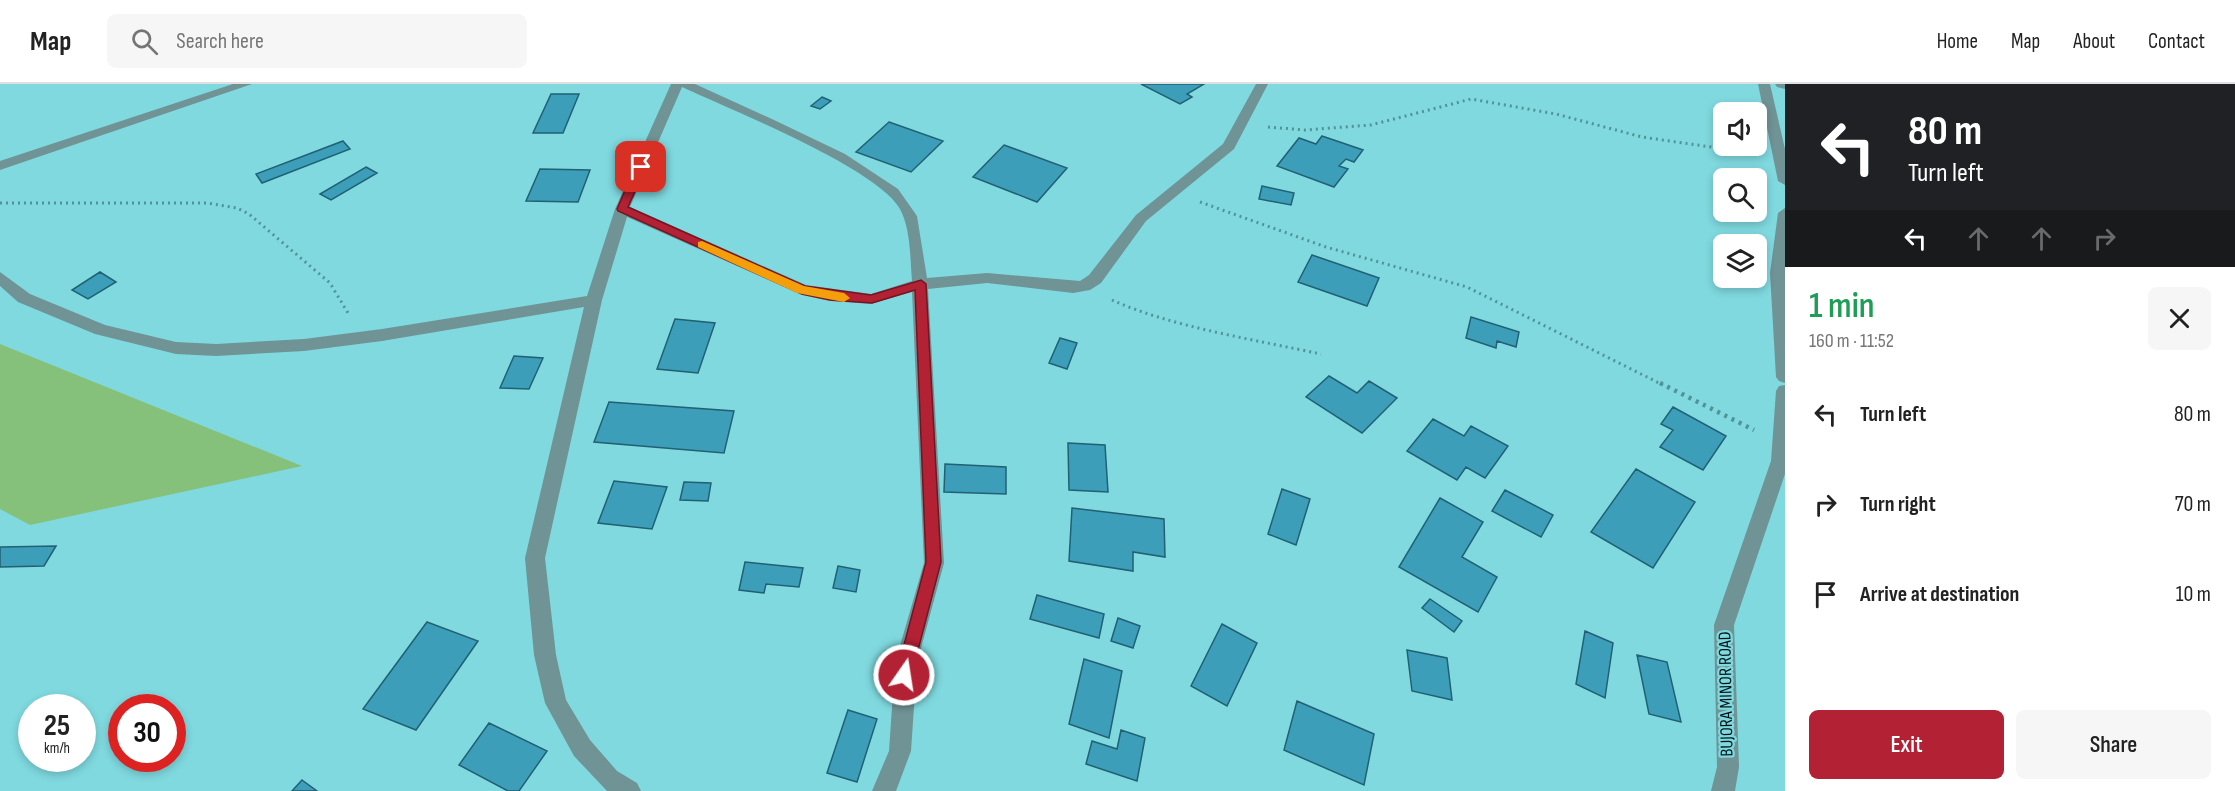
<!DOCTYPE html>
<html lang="en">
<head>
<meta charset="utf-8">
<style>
  body { margin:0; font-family:"Sofia Sans Condensed",sans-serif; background:#f6f6f6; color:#222; height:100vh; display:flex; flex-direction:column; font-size:22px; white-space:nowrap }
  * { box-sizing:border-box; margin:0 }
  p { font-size:20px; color:#767676 }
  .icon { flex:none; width:33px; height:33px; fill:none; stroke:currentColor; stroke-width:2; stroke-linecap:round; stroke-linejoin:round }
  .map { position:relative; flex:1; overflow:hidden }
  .sheet { display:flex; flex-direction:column; background:#fff; width:450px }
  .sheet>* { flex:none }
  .hud { background:#202124; color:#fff; overflow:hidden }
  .controls { position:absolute; left:1713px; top:18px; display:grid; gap:12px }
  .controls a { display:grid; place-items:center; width:54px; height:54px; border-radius:9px; background:#fff; box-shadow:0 3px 9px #0003; font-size:30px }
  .speed { position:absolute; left:18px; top:610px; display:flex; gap:12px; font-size:30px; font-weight:700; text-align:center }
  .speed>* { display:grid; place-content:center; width:78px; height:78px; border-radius:50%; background:#fff; box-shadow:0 3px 9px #0003; line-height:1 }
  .speed small { font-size:15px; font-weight:400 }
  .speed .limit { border:9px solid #d22; background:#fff; color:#111 }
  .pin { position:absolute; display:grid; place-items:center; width:51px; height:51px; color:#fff; margin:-26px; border-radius:12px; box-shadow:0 3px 9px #0006 }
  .me { position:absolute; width:66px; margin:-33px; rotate:13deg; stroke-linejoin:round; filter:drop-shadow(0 0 4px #0008) }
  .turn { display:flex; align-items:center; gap:21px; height:126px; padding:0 24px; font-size:27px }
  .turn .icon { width:78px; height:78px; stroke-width:2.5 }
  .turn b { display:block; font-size:42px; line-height:51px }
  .lanes { display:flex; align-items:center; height:57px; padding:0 24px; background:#0003; justify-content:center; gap:30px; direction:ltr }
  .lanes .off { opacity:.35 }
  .round { display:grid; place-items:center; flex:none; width:63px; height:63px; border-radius:9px; background:#f6f6f6 }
  .summary { display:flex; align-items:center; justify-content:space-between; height:102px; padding:0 24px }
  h1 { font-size:36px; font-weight:600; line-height:45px; color:#1e9e55 }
  .action { display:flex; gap:12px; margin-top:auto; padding:12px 24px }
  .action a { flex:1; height:69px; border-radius:9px; background:#b32134; color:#fff; font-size:24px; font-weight:600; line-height:69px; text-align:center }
  .action a+a { background:#f6f6f6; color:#222 }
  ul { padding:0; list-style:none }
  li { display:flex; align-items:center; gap:18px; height:90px; padding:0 24px }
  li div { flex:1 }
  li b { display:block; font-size:22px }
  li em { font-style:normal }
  header { display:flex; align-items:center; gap:36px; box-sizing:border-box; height:84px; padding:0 30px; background:#fff; border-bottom:2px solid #e0e0e0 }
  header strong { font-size:28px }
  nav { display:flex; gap:33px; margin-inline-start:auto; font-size:21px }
  .search { width:420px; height:54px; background:#f6f6f6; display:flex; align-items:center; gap:15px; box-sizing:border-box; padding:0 21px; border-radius:9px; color:#767676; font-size:22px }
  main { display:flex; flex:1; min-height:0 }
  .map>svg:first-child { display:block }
</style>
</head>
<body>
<header>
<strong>Map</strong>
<div class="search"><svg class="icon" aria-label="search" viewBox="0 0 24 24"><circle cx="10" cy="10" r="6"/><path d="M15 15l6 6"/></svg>Search here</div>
<nav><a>Home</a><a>Map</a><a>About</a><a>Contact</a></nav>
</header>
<main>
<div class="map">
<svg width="1785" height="707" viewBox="0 0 1785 707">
  <rect width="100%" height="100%" fill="#7fd9df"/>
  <path fill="#85c17a" d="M0,260L302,382L30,441L0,425Z"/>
  <path fill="#3d9eba" stroke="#216173" stroke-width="1.5" d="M1141,0H1204L1187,10L1192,13L1180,20Z
    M551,10H579L563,49H533Z
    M822,13L831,17L820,25L811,22Z
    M889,38L943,57L911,88L856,68Z
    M1322,52L1363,66L1354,78L1346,75L1339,82L1348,85L1334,103L1277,82L1299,54L1316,60Z
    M343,57L350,65L262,99L256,90Z
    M1004,61L1067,84L1037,118L973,93Z
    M366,83L377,89L331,116L320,110Z
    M540,85L590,86L578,118L526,117Z
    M1262,102L1294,109L1291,121L1259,115Z
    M1312,171L1379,194L1367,222L1298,198Z
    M100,188L116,198L88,215L72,206Z
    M1471,233L1519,248L1516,263L1497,257L1496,264L1466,254Z
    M675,235L715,239L698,289L657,285Z
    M1060,254L1077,259L1067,285L1049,279Z
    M514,272L543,274L529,305L500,304Z
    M1329,292L1357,309L1369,297L1397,314L1362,349L1306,313Z
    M609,318L734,327L724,369L594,358Z
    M1673,323L1726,352L1703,386L1660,363L1673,346L1661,340Z
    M1433,335L1464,352L1471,342L1508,362L1485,394L1466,383L1457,396L1407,367Z
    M1068,359L1105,361L1108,408L1069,406Z
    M945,380L1006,383V410L944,408Z
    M1636,385L1695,418L1653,484L1591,448Z
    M614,397L667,403L652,445L598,439Z
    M684,398L711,399L708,417L680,416Z
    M1282,405L1310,415L1296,461L1268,450Z
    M1505,406L1553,431L1541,453L1492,427Z
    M1440,414L1483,438L1462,473L1497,493L1478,528L1399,483Z
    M1072,424L1164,435L1165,473L1133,468V487L1069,477Z
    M56,462L44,482L0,483V463Z
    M745,478L803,484L799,503L766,500L764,509L739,506Z
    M838,482L860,486L856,508L833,504Z
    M1037,511L1104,530L1099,554L1030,535Z
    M1430,515L1462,537L1454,548L1422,524Z
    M1118,534L1140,542L1133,564L1111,557Z
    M427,538L478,557L416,646L363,625Z
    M1222,540L1257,559L1227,622L1191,602Z
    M1585,547L1613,559L1605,614L1576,600Z
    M1407,566L1447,574L1452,616L1412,607Z
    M1637,571L1667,578L1681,638L1649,630Z
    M1084,575L1122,587L1109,654L1069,640Z
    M1297,617L1374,650L1364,701L1284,666Z
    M848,626L877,635L857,698L827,689Z
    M489,639L547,667L519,707H508L459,681Z
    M1121,646L1145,654L1137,697L1086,680L1092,657L1117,665Z
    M302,696L317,707H292Z"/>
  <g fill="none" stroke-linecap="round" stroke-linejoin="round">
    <path stroke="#529398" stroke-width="3" stroke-dasharray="2 4" stroke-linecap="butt" d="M1268,43L1305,46L1371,41L1471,15L1556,30L1642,53L1752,69
      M1200,118L1326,163L1467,203L1663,301
      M0,119H207L237,124L249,130L330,199L348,229
      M1112,216C1172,243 1256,256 1321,270"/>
    <path stroke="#529398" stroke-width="4.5" stroke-dasharray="3 5" stroke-linecap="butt" d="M1660,299L1754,346"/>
    <path fill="#709395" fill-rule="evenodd" d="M233,0H252L0,86V77Z
      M671,0H695L774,36L845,70L898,105L917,132L927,194L987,189L1080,197L1089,191L1136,131L1223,60L1256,0H1268L1234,65L1146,137L1101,199L1090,206L1073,209L987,199L928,205L944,479L917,579L911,667L896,707H872L889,667L895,579L924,479L912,208L871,220L830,217L802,211L627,133L602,216L545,474L556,571L566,616L590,656L617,687L637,699L641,707H607L574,672L545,619L534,571L525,474L584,223L382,257L304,267L216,272L176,270L95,250L18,218L0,202V188L30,210L105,241L176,258L216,260L304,255L382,245L587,212L615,125ZM682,3C729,25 877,84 900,125C911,146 910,174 912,197L871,210L806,201L630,123Z
      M1758,0H1770L1785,65V101L1778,97Z
      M1775,0H1785V5L1777,3Z
      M1785,124V299L1779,297L1776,293L1770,189L1778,129Z
      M1785,301V390L1734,541L1739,683L1735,707H1711L1717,683L1714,541L1771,377L1776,307L1779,302Z"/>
  </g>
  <path fill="#b32134" stroke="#741522" stroke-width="1.5" d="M641,80L646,83L628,123L805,202L871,211L921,196L926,200L941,478L910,597L904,599L899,597L896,591L926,478L915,206L872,219L830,216L802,210L618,127L617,125L635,83Z"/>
  <path fill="#f59e0b" d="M702,157L804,202L844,209L850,214L844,218L797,209L698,163V158Z"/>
  <g text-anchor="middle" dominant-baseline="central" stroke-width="4.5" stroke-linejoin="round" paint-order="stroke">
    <g font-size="18" fill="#001314" stroke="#7fd9df">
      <text transform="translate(1726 610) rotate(-91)">BUJORA MINOR ROAD</text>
    </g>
  </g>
</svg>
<div class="controls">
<a><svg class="icon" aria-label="sound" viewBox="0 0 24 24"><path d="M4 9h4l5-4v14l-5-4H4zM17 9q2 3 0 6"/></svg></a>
<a><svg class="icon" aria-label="search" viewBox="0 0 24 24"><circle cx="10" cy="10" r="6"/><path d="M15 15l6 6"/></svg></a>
<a><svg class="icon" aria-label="layers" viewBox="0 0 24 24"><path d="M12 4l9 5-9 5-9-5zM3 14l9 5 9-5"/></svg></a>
</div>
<div class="speed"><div>25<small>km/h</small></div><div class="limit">30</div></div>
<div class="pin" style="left:641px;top:83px;background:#d93025"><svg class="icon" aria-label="arrive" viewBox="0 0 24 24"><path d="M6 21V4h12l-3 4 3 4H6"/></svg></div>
<svg class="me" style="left:904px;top:591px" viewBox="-20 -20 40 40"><circle r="17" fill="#b32134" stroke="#fff" stroke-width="3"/><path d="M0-11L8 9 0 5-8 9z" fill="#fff"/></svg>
</div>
<section class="sheet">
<div class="hud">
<div class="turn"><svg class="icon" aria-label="left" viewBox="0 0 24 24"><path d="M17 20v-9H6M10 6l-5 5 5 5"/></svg><div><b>80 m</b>Turn left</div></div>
<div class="lanes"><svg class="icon" aria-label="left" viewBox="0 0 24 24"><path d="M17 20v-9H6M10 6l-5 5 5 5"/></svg><svg class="icon off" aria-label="ahead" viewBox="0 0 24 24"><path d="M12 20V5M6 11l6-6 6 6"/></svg><svg class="icon off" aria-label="ahead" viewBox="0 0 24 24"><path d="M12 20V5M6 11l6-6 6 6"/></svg><svg class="icon off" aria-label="right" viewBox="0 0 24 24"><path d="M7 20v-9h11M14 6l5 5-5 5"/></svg></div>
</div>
<div class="summary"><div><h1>1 min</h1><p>160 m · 11:52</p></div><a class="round"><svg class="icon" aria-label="close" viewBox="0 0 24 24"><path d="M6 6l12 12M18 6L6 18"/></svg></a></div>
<ul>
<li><svg class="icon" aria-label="left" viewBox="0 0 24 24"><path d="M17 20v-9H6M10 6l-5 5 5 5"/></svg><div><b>Turn left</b></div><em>80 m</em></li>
<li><svg class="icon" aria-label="right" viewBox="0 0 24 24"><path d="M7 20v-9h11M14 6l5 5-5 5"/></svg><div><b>Turn right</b></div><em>70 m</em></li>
<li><svg class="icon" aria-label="arrive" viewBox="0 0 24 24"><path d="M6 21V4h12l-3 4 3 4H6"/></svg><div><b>Arrive at destination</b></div><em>10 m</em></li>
</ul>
<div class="action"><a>Exit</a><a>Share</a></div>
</section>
</main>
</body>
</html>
